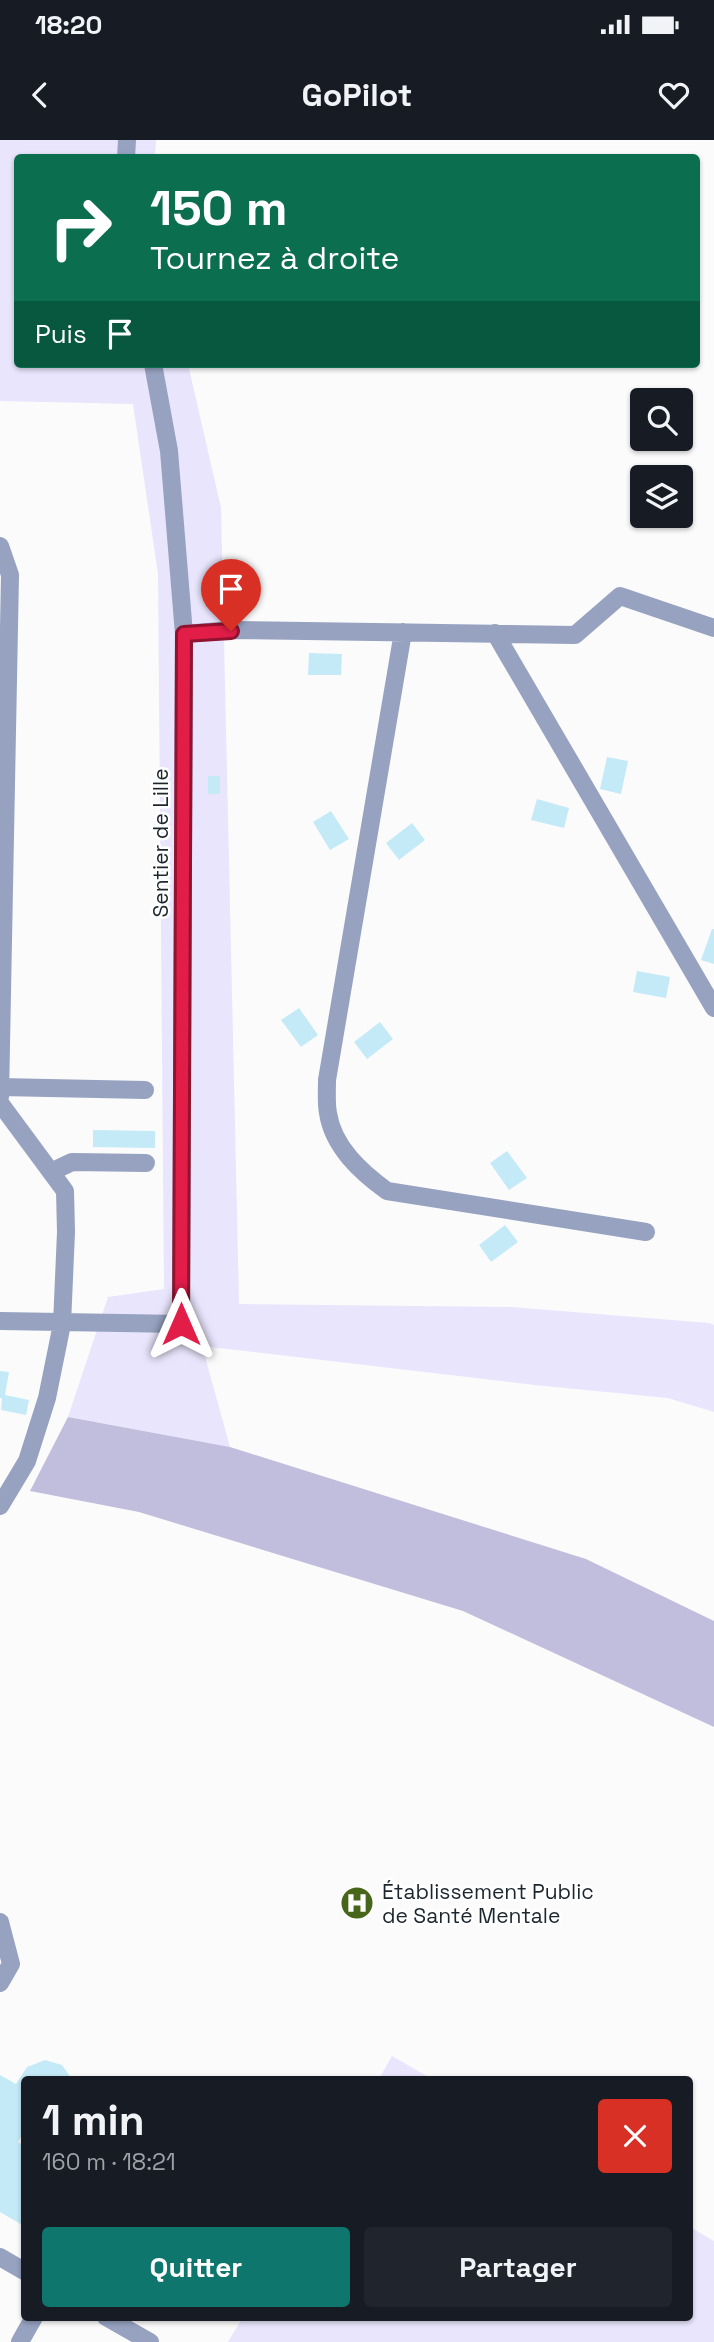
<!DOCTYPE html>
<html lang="fr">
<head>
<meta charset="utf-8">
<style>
  body { margin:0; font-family:"Space Grotesk",sans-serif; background:#20242c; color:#f1f3f6; height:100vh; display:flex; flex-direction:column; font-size:26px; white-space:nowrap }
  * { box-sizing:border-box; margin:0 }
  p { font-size:23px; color:#9ea1a6 }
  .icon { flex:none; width:38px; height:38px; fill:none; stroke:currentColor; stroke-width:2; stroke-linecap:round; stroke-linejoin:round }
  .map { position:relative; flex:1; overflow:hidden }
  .details { position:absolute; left:21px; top:1936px; width:672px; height:245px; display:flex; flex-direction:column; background:#171b24; border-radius:7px; box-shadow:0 2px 5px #0004 }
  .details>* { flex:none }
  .banner { position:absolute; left:14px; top:14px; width:686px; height:214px; border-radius:7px; box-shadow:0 2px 5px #0004; background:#0b6e4f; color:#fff; overflow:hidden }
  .buttons { position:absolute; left:630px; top:248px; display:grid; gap:14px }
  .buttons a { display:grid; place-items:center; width:63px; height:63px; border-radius:7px; background:#171b24; box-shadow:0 2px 5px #0004; font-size:35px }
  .pin { position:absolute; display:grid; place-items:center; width:60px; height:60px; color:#fff; margin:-72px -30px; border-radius:50% 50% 50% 0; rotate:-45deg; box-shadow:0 0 7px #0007 }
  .pin .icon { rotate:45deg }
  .me { position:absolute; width:77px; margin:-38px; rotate:0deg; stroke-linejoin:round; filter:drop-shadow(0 0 5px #0008) }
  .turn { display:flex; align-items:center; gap:24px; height:147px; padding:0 21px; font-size:32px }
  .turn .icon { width:91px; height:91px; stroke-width:2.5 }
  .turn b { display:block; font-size:49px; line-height:60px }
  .then { display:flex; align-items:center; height:66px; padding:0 21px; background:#0003; gap:14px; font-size:26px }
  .round { display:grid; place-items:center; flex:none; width:74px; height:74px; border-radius:7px; background:#20242c }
  .headline { display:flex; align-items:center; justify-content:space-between; height:119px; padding:0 21px }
  h1 { font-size:42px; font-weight:700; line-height:52px }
  .primary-button { display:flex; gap:14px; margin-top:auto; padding:14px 21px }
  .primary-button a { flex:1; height:80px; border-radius:7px; background:#0f766e; color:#fff; font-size:28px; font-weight:700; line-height:80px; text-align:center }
  .primary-button a+a { background:#20242c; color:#f1f3f6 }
  .status { display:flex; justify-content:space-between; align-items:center; height:49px; padding:0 35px; background:#171b24; direction:ltr }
  .status svg { height:19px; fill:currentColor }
  header { display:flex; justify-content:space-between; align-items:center; height:91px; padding:0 21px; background:#171b24; font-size:32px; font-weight:700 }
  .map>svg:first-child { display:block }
</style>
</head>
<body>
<div class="status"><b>18:20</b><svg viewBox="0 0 49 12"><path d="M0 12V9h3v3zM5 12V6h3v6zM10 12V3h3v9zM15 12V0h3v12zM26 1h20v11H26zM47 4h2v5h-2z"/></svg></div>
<header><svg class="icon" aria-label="back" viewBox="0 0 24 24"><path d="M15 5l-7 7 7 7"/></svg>GoPilot<svg class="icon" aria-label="heart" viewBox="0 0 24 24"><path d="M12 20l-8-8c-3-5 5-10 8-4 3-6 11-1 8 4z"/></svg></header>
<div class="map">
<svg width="714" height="2202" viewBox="0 0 714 2202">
  <rect width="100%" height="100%" fill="#fbfbfb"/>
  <path fill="#e8e5fc" d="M0,0H156L155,17L18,18V224H188L221,368L239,1164L511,1167L709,1183L714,1185V1272L668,1258L535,1245L202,1206L230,1307L68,1277L108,1157L164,1149L158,434L133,264L0,261Z
    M392,1916L432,1939H379Z
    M690,2087L714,2101V2202H228L243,2177H690Z"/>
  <path fill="#c1bedd" d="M68,1277L230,1307L586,1419L714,1481V1587L463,1471L139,1372L30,1351Z"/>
  <path fill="#c4eaf8" d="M309,513L342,514L341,535H308Z
    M607,617L628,621L621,654L600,649Z
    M208,636H220V654H208Z
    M537,659L569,668L564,688L531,680Z
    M331,671L349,699L330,710L313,682Z
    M412,683L425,700L399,720L386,703Z
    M712,789H714V824L701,820Z
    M637,831L670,837L666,858L633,852Z
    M299,868L318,895L301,907L281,880Z
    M380,882L393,899L367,919L354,902Z
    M93,990L155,991V1008L93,1007Z
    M507,1011L527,1038L509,1050L490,1023Z
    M505,1085L518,1102L491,1122L479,1105Z
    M0,1231L9,1232L5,1255L29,1260L26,1275L1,1270L2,1258H0Z
    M45,1920L62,1925L72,1939H24V1991L18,2002L24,2006V2086L0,2072V1935L16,1944L27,1927Z"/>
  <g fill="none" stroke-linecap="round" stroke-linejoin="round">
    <path stroke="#96a2c0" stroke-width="18" d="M126,18L127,0
      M0,406L10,435L0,957
      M403,492L327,940C327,951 326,963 328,973C333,1007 361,1032 387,1051L646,1092
      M495,493L714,868
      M184,494L231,490L575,495L620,456L714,488
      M0,947L145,950
      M0,963L65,1051L66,1092L62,1184L47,1258L27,1321L0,1366
      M51,1032L72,1022L146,1023
      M0,1181L181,1184L184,494L169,311L153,224
      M0,1782L11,1824L0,1843
      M0,2117L24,2131
      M106,2177L150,2202
      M20,2202L34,2177"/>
  </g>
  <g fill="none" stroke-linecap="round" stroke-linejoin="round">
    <defs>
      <path id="route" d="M181,1184L184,494L231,491"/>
    </defs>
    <use href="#route" stroke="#92132f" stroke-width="18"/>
    <use href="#route" stroke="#e11d48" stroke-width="12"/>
  </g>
  <defs>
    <symbol id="hospital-disc" viewBox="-11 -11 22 22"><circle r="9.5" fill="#48661a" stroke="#fff"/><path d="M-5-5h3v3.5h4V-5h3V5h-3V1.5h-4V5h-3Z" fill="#fff"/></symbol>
  </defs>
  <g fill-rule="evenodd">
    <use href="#hospital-disc" x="338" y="1744" width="38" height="38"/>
  </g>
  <g text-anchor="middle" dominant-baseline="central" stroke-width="5" stroke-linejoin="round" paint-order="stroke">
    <g font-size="21" fill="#1c262f" stroke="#fff">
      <text transform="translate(160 703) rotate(-90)">Sentier de Lille</text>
    </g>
    <g font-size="21" fill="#1c262f" stroke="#fff" text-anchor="start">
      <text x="382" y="1751">Établissement Public<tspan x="382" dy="24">de Santé Mentale</tspan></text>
    </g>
  </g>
</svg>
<div class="buttons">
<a><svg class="icon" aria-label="search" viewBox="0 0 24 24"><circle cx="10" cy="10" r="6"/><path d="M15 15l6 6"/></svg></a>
<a><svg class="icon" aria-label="layers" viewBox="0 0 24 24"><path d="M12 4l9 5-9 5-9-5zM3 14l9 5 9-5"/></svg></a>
</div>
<div class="pin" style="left:231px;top:491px;background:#d93025"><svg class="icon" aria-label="arrive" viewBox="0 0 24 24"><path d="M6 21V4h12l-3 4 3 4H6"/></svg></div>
<svg class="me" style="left:181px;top:1184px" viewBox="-20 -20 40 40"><path d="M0-17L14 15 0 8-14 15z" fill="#e11d48" stroke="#fff" stroke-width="4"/></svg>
<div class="banner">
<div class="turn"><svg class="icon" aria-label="right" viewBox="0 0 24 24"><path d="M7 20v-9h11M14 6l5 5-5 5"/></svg><div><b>150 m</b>Tournez à droite</div></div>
<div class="then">Puis<svg class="icon" aria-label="arrive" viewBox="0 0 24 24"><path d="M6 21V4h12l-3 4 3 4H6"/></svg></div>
</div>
<section class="details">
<div class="headline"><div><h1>1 min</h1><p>160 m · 18:21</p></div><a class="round" style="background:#d93025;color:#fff"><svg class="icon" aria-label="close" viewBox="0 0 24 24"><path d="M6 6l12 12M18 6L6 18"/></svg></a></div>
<div class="primary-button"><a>Quitter</a><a>Partager</a></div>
</section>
</div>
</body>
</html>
